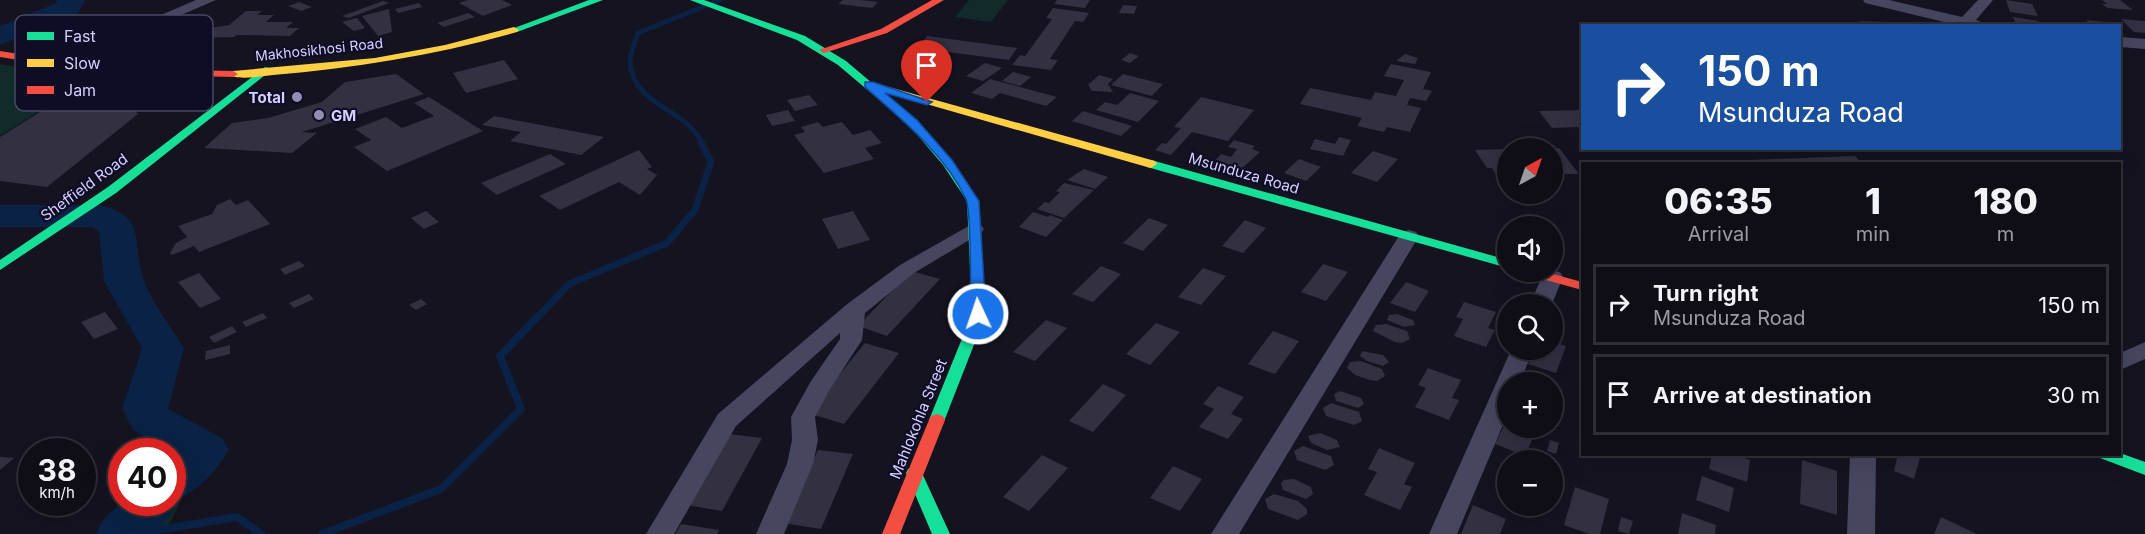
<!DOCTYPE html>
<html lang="en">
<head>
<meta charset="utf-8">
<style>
  body { margin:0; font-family:Inter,sans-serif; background:#181720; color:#f1f3f6; height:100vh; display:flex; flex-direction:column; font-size:22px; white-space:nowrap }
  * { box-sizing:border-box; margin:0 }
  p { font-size:20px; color:#9b9ca1 }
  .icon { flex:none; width:33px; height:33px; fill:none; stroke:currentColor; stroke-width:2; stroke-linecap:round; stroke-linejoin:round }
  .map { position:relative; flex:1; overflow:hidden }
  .details { position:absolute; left:1581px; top:162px; width:540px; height:294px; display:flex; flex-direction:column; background:#0f0e17; border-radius:0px; box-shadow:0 6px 24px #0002,0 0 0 2px #2f2e36 }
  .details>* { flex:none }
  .guide { position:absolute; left:1581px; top:24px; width:540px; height:126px; border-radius:0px; box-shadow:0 6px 24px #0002,0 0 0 2px #2f2e36; background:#1a4fa0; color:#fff; overflow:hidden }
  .needle { width:39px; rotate:40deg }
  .controls { position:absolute; left:1497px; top:138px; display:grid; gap:12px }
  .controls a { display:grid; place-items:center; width:66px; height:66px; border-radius:50%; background:#0f0e17; box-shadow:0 6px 24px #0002,0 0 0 2px #2f2e36; font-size:30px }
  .speed { position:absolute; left:18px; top:438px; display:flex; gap:12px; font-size:30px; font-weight:700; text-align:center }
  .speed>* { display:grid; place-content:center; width:78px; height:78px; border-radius:50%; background:#0f0e17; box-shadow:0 6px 24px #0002,0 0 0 2px #2f2e36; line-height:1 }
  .speed small { font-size:15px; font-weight:400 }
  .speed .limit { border:9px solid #d22; background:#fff; color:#111 }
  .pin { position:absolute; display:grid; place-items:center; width:51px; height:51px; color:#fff; margin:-62px -26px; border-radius:50% 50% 50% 0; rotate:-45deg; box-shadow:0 0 6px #0007 }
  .pin .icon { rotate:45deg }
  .me { position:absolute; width:66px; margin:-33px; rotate:357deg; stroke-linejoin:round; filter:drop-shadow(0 0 4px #0008) }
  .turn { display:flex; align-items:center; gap:21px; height:126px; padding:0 18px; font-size:27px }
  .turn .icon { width:78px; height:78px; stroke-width:2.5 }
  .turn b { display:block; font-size:42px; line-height:51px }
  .eta { display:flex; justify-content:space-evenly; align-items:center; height:102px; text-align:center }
  .eta b { font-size:36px; font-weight:800; line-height:42px }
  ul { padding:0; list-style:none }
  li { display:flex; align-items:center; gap:18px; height:81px; margin:0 12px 9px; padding:0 6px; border:3px solid #2f2e36; border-radius:0px }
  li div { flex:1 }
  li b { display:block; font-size:22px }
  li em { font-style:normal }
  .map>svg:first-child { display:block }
</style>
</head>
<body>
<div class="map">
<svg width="2145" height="534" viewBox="0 0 2145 534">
  <rect width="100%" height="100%" fill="#14131f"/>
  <path fill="#102b2a" d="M969,0H1008L991,22L955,17Z
    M0,64L82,79L80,85L0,136Z
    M205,450L167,529L157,534H96L127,503L172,502L173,465Z"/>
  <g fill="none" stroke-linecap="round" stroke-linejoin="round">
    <path stroke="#092245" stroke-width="5" d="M702,143C685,107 632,106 630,61C630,52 636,41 638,33L720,0"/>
    <path stroke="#092245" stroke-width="7" d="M536,319L569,284L667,243L695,210L711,162L701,142"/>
    <path stroke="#092245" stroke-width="8" d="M134,534L237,517L261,534
      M322,534L441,489L521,409L500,356L537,317"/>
    <path fill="#092245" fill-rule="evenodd" d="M57,0H85L78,14L0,45V26L56,3Z
      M0,205H100C149,217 131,244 144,280C151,301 172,328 184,348L168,409L222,438L229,450C217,470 198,492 176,499L178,502L170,515L153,534H96L103,520L122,502H172V452L133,430L122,408L142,348L104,281L99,232L92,227H0Z"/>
  </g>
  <path fill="#323041" d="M468,0H502L512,5L483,16L459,3Z
    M843,0H860L878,2L872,8L838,4Z
    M1057,0H1090L1085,8L1054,4Z
    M2006,0L2032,4L2038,16L2010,12Z
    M2102,0H2120L2133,10L2107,8L2102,4H2107Z
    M383,1L389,3L349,18L342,16Z
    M299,2L312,7L301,11L288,6Z
    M419,3L422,7L398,13L395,9Z
    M1123,5L1137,6L1134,14L1119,13Z
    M1053,8L1089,13L1083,22L1075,21L1050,59L1058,60L1051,70L1012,65L1020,55L1025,56L1052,19L1046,18Z
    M389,9L392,32L378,36L362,16Z
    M246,11H262L257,15H274L266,22H293L286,28H299L290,36L237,35L234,37L191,38L202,29L229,25Z
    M468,13L475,17L444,27L437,23Z
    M2013,17L2038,21L2040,25L2015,22Z
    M357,18L365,28L354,31L342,22Z
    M2121,19L2145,21V33L2134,32Z
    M2086,20L2106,22L2109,26H2092Z
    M1860,21L1883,22L1886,26H1864Z
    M927,36L1017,48L1009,60L917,48Z
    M1130,53L1139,56L1130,63L1121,60Z
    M1405,54L1418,58L1415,64L1396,61Z
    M504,60L518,79L466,93L453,73Z
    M985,63L1002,68L983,81L966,76Z
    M1391,64L1431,72L1423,89L1432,91L1426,101L1410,98L1407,105L1421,108L1410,132L1387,127L1384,132L1357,126L1362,118L1300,104L1310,88L1371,100L1375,92L1396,96L1404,80L1384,76Z
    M1013,72L1031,77L1020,86L1002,81Z
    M396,74L424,94L302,132L317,133L292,153L204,148L232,123L268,118L322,102L345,82Z
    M1123,74L1163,84L1152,96L1111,85Z
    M1099,75L1113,79L1108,84L1113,92L1092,91L1088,85Z
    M990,79L1057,97L1046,106L1000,93L992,99L971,93Z
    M1130,93L1159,101L1138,122L1096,110L1105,102L1117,105Z
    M809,95L818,105L795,111L787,100Z
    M429,97L483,131L387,171L354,147L371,140L355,129L386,117L402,128L434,116L414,103Z
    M1201,97L1254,110L1228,141L1192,132L1171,155L1155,150L1162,143L1166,144L1181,128L1174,127Z
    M92,99L133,108L138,114L47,187L0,181V137L59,100L85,102Z
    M788,110L795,121L772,126L766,115Z
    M1582,110V127L1552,128L1539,111Z
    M1083,111L1132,126L1121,136L1072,121Z
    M494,116L604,137L581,155L510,141L521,132L482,125Z
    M818,122L823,127L842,122L853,135L870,130L882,143L865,148L874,159L824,173L794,135L805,132L801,127Z
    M1339,137L1351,140L1343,156L1310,149L1315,139L1335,144Z
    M1234,140L1255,146L1252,149L1260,152L1240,170L1214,162L1221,154L1231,157L1237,149L1228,147Z
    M1552,148H1559L1579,174H1562L1556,167H1552Z
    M1508,149V168L1504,169L1506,173H1495L1492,168H1487L1475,150Z
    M639,150L652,167L647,169L657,175L640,195L619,182L560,210L539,196Z
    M1373,151L1398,159L1377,182L1351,173Z
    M550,154L566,164L497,195L481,183Z
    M1855,156L1863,164H1753L1749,160Z
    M1299,159L1321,167L1306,181L1284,173Z
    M1084,169L1108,177L1095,189L1067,180Z
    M1064,183L1094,190L1064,218L1037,209L1045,202L1049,203L1060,192L1056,191Z
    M230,199L236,205L248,200L270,224L199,252L194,246L172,255L170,253L176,243L187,237L178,226L212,214L217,205Z
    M426,211L439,222L424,229L411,218Z
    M853,211L870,240L838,249L822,219Z
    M1033,212L1048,217L1050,215L1063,220L1046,237L1019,227Z
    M1149,218L1168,225L1143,251L1123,243Z
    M1245,220L1266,228L1243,253L1222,246Z
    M299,261L305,266L285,275L280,269Z
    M1323,264L1348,272L1326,301L1301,292Z
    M1101,266L1121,274L1093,302L1072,294Z
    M1203,268L1226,276L1201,305L1178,297Z
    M911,271L940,279L887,336L858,326Z
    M199,273L221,299L200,308L178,282Z
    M1406,282L1429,291L1415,312L1390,303Z
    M309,294L314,299L294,308L289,303Z
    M421,299L427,304L416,310L409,305Z
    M1464,302L1496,312L1488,328L1495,330L1486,347L1454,336L1463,319L1456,317Z
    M105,312L118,329L94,339L81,322Z
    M263,313L267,318L246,327L242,322Z
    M1397,314L1413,320L1415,325L1404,327L1387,320L1389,315Z
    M1046,320L1067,328L1035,361L1013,352Z
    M1156,323L1180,332L1150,365L1126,354Z
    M1386,324L1407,331L1410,339L1402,343L1395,342L1373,331L1376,325Z
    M232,326L237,332L214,343L209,337Z
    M1273,331L1299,341L1275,374L1248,364Z
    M1552,342L1566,346L1556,373L1528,364L1534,350H1552Z
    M865,343L899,353L844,424L808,413Z
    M230,345V354L205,360L206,351Z
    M1362,351L1383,355L1389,362L1383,366L1367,361L1360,356Z
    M1361,361L1382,369L1385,376L1377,381L1370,380L1355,375L1347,368L1350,362Z
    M1428,368L1461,380L1452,398L1459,400L1449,420L1415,407L1426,388L1418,385Z
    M1103,384L1126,395L1093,432L1069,421Z
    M1218,386L1244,397L1231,414L1243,419L1228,439L1199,427L1214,409L1203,404Z
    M1340,391L1361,398L1364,404L1358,408L1336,401L1334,394Z
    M1331,403L1359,412L1362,421L1354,425L1326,416L1323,408Z
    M1508,418V428H1537L1525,456L1495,444Z
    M1320,433L1337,440L1340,447L1327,450L1311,443L1308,436Z
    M729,434L762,438L722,511L686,505Z
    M1550,440L1559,443L1556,454L1547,451Z
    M1303,446L1331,456L1334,465L1325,470L1297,460L1294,451Z
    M1379,448L1415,463L1404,484L1412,487L1400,510L1364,495L1377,472L1368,469Z
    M818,450L853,454L821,529L783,523Z
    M1712,454H1735L1750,460L1747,482L1709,469Z
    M1898,454H1921L1914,479L1894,471Z
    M1042,455L1068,468L1029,511L1003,497Z
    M0,457L14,458L0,470Z
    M1802,460L1837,471V515L1800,504Z
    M1173,466L1202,479L1180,511L1150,498Z
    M1702,476L1734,488L1729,512L1696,500Z
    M1294,479L1311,487L1313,494L1306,499L1283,490L1281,483L1284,480Z
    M1575,487L1609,499L1600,534H1589L1564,525Z
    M1274,494L1298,501L1307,509V514L1298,520L1268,509L1265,499Z
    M1473,505L1506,519L1500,534H1461Z
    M1682,513L1716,525L1715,534H1678Z
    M1621,517L1633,521L1629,534L1618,531Z
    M1941,517L1977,534H1934Z
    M681,524L719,530L717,534H675Z"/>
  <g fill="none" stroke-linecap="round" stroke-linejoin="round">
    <path fill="#464660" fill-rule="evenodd" d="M196,0H216L160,24H150L147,21Z
      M1863,0H1889L1962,17L1978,0H1993L1976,20L1990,26H1961L1865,3Z
      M2120,37L2145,39V49L2120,47Z
      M974,223L981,225L984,229L981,233L914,273L865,313L862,340L830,389L815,417L818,440L813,464L784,534H756L787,464L792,440L791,417L811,381L840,339V333L736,426L674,534H646L718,414L846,305L900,265Z
      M1409,230L1416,232L1419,236L1239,534H1211L1399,236L1402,232Z
      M1552,271L1560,272L1563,277L1552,304H1530L1544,272Z
      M2145,342V359L2120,370V353Z
      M1511,350H1533L1520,382H1508V413L1457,534H1429Z
      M1850,454H1876L1875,534H1847Z"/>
    <path fill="#16e098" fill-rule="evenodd" d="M589,0H603L517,32L509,30Z
      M690,0H704L805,36L846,61L917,121L952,160L979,201L986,314L943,424H931L929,420L972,314L967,201L943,165L909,125L838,65L797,40Z
      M265,67L269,68V72L116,193L0,270V260L108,187Z
      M1151,160L1508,260V268L1147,167L1145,164Z
      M2120,453L2145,462V475L2100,458L2098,454H2120Z
      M914,467L920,469L922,473L950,534H932L906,473L908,469Z"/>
    <path fill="#ffcf43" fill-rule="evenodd" d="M514,27L519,30L517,32C437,55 356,68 273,75C261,76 237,81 228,74L233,71L375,58L445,45Z
      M878,84L1155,161L1157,164L1151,168L1147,167L874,89L873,87Z"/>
    <path fill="#f24e42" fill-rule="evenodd" d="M932,0H944L887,33L824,53L819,50L881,29Z
      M0,51L108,68L233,71L238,74L233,77L108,74L0,57Z
      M1527,272H1546L1582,282V290L1528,275Z
      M937,414L943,416L945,420L900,534H882L929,420L931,416Z"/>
  </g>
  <path fill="#1a73e8" stroke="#114b97" stroke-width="1.5" d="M865,82H873L932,102L927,105L885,93L917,120L952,160L979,201L986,314L984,317H973L971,314C970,293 972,213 966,199C945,154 901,119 865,87Z"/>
  <g fill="#908eb1" stroke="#0f0d25" stroke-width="2">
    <circle cx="297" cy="97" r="6"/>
    <circle cx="319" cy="115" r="6"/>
  </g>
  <g text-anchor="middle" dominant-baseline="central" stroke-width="4.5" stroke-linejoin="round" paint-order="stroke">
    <g font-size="14" fill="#d3d0ff" stroke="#0f0d25">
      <text transform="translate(319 49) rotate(-6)">Makhosikhosi Road</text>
    </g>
    <g font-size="15" font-weight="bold" fill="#d3d0ff" stroke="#0f0d25" text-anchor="end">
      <text x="285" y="97">Total</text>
      <text x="331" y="115" text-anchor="start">GM</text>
    </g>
    <g font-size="15" fill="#d3d0ff" stroke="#0f0d25">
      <text transform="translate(1244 173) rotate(16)">Msunduza Road</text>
      <text transform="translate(84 187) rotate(-36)">Sheffield Road</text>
      <text transform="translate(918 419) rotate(-68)">Mahlokohla Street</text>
    </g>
  </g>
  <rect x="15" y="15" width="198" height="96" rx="9" fill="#0f0d25" stroke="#4a4866" stroke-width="1.5"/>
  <rect x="27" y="32" width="27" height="8" fill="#16e098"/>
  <rect x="27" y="59" width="27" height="8" fill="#ffcf43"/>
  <rect x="27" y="86" width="27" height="8" fill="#f24e42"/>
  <g font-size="16" fill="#d3d0ff">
    <text x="64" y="42">Fast</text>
    <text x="64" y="69">Slow</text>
    <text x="64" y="96">Jam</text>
  </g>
</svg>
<div class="controls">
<a><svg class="needle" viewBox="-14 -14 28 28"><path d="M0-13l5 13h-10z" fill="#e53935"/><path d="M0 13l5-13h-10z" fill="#9b9ca1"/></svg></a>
<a><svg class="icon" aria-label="sound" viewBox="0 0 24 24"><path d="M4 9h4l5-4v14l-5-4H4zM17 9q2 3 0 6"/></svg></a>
<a><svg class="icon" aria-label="search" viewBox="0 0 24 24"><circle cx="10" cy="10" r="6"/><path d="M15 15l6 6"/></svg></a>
<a>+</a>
<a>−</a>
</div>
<div class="speed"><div>38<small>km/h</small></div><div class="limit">40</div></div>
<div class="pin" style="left:927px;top:102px;background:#d93025"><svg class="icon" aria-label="arrive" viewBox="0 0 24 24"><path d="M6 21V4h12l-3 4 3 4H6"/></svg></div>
<svg class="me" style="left:978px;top:314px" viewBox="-20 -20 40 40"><circle r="17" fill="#1a73e8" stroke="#fff" stroke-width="3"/><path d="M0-11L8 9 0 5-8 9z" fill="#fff"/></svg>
<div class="guide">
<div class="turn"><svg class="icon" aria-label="right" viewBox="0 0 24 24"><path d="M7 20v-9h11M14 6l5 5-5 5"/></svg><div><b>150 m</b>Msunduza Road</div></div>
</div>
<section class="details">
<div class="eta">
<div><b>06:35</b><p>Arrival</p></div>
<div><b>1</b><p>min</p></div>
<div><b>180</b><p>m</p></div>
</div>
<ul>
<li><svg class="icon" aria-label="right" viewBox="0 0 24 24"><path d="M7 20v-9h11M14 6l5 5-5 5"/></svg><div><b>Turn right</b><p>Msunduza Road</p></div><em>150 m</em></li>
<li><svg class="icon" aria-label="arrive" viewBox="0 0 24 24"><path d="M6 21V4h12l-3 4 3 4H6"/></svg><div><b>Arrive at destination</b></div><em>30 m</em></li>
</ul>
</section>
</div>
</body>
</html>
